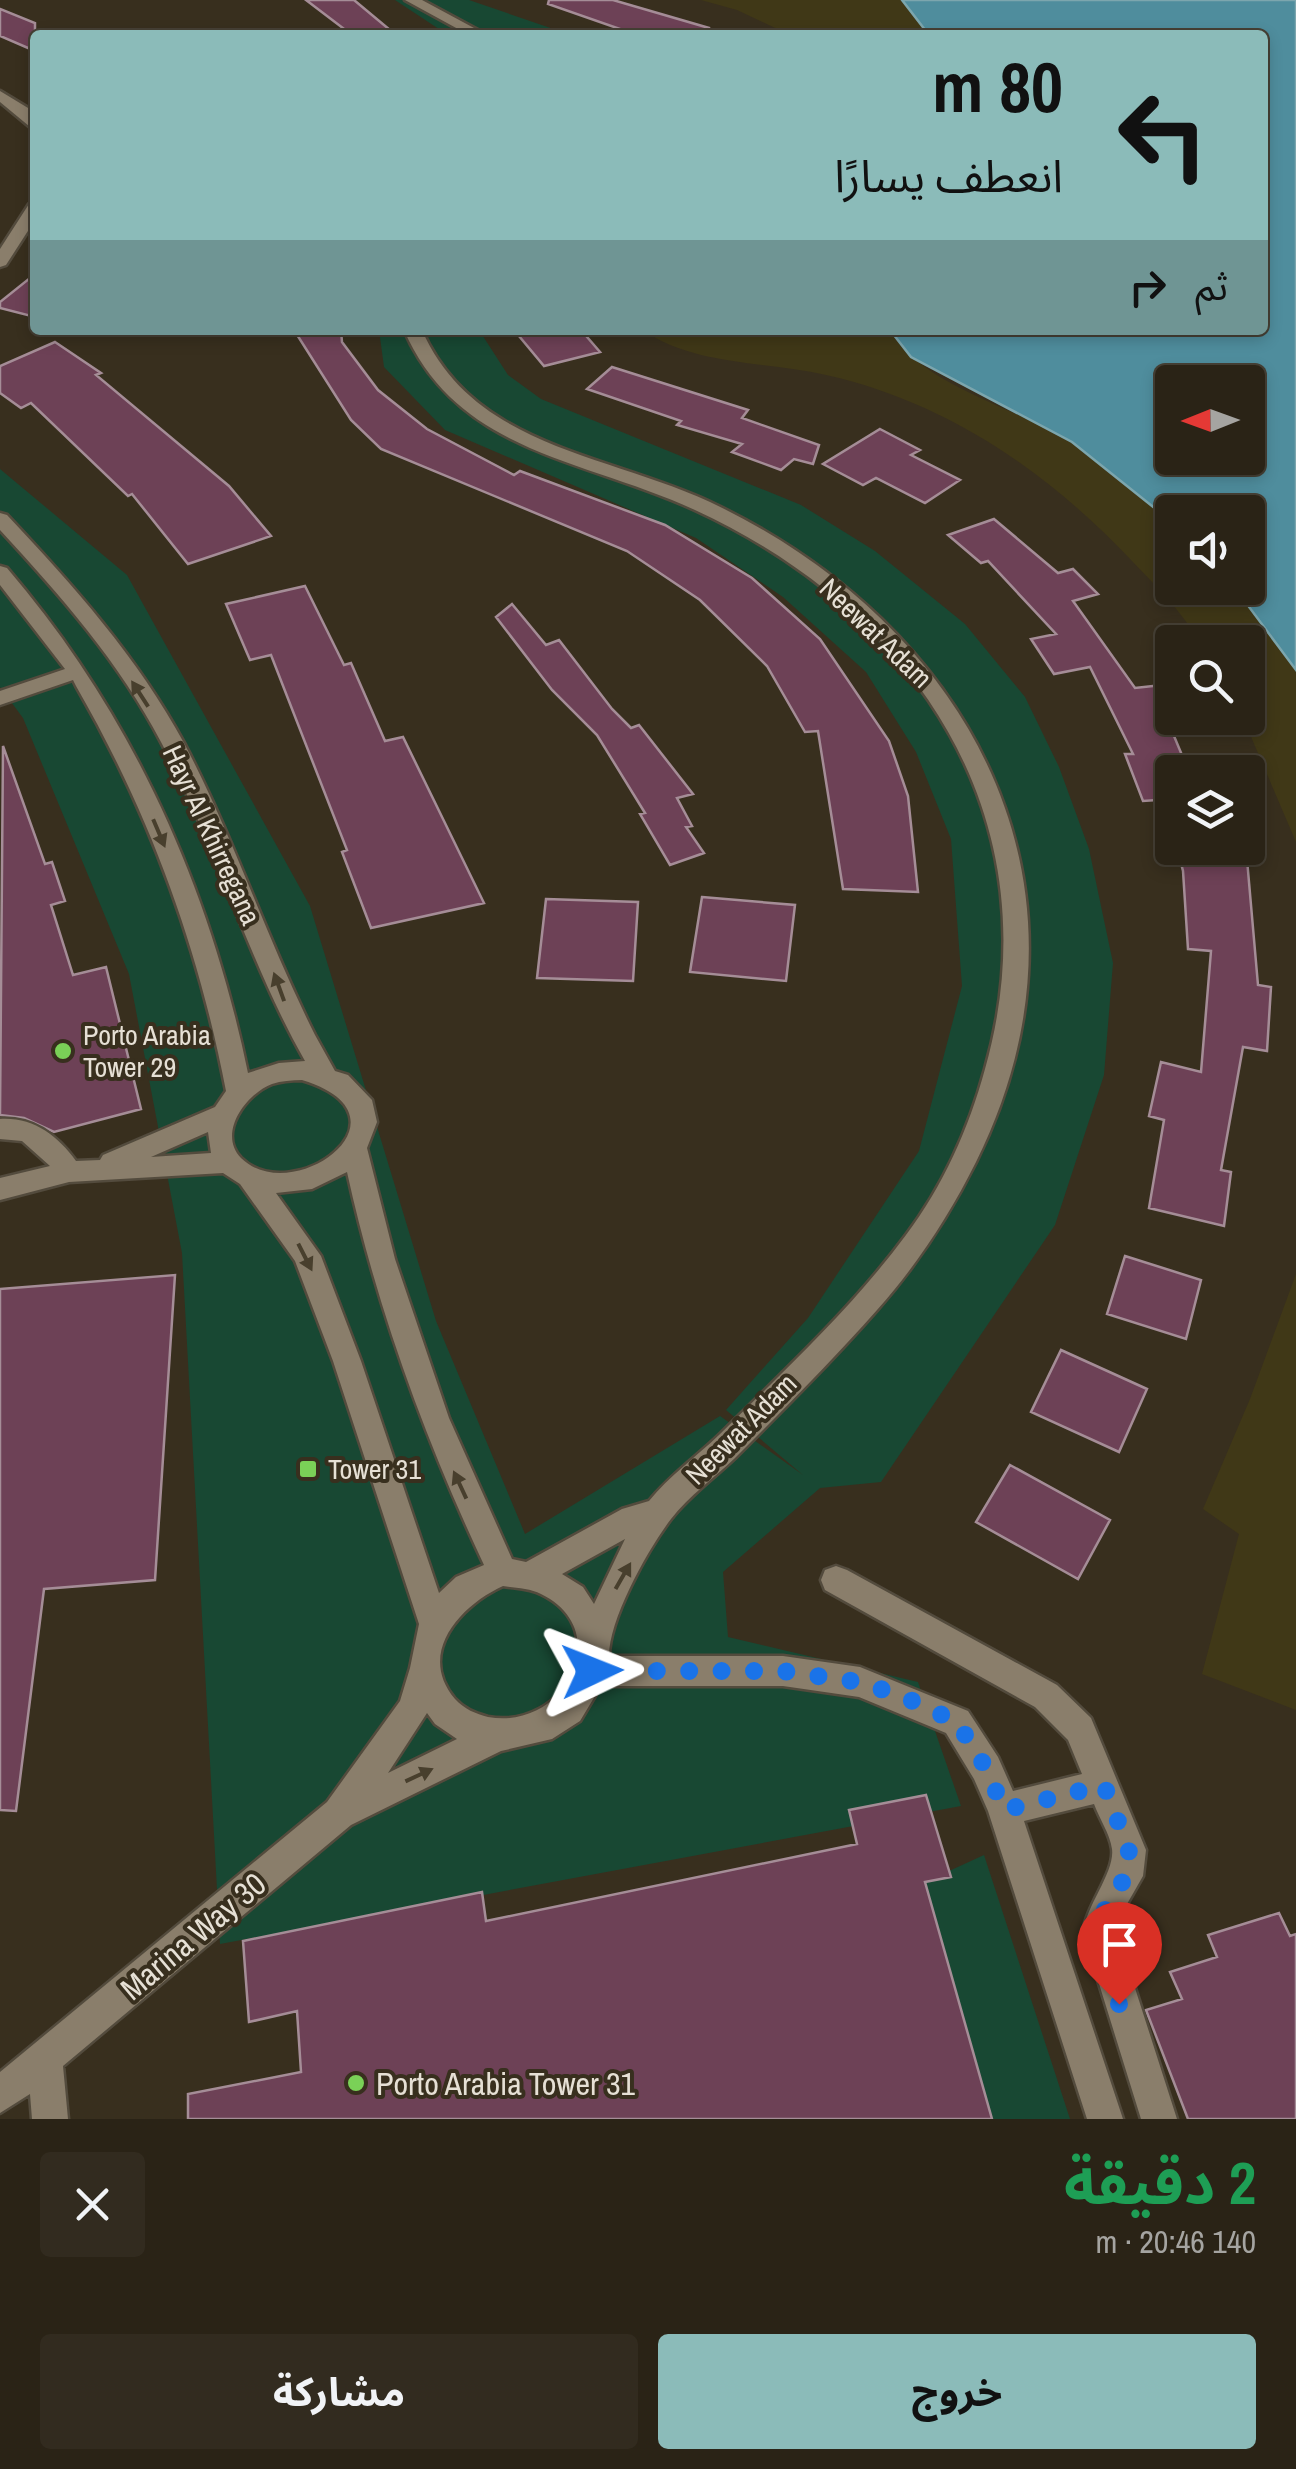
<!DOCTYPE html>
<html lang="ar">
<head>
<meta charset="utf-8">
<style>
  body { margin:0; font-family:"Archivo Narrow","Noto Sans Arabic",sans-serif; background:#322b1f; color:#f1f3f6; direction:rtl; height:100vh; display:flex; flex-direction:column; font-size:38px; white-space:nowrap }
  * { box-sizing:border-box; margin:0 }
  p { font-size:32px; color:#a5a4a1 }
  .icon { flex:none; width:55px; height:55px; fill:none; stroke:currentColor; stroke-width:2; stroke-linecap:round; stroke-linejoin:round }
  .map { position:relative; height:2119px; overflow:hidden; direction:ltr }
  .side { display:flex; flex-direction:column; background:#2a2316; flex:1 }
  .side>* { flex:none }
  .banner { position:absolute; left:30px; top:30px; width:1238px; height:305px; border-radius:10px; box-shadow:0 5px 15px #0003,0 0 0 2px #464035; direction:rtl; background:#8bbbb9; color:#111; overflow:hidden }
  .needle { width:65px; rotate:269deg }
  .fabs { position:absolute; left:1155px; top:365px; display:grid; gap:20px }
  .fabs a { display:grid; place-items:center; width:110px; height:110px; border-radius:10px; background:#2a2316; box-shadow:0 5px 15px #0003,0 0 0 2px #464035; font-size:50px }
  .pin { position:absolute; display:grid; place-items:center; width:85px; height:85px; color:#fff; margin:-102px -42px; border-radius:50% 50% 50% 0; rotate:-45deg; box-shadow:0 0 10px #0007 }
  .pin .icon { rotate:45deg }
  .me { position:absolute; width:110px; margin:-55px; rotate:88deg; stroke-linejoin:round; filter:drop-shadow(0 0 8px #0008) }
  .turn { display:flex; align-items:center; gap:35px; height:210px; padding:0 40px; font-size:45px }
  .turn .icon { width:130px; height:130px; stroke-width:2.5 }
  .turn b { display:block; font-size:70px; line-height:85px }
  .then { display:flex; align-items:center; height:95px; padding:0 40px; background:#0003; gap:20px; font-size:38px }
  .round { display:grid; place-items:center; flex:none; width:105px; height:105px; border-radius:10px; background:#322b1f }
  .headline { display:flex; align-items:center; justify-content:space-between; height:170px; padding:0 40px }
  h1 { font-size:60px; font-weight:700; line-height:75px; color:#1e9e55 }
  .cta { display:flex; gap:20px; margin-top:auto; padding:20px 40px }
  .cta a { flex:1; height:115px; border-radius:10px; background:#8bbbb9; color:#111; font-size:40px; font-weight:700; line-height:115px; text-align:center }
  .cta a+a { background:#322b1f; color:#f1f3f6 }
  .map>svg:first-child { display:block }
</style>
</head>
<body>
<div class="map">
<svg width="1296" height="2119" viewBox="0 0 1296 2119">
  <rect width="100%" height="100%" fill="#382f1e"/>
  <path fill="#184833" d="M395,0H469L571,35H448Z
    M379,330H479L508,375L541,399L801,505L875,551L965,624L1025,697L1059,767L1089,849L1113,963L1104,1075L1055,1225L881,1482L820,1488L723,1572L728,1637L918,1682L961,1806L220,1944L182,1253L129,974L23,718L0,687V469L127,575L310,906L436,1321L525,1534L720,1416L803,1475L726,1410L808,1318L919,1151L962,986L951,839L916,752L866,672L783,597L696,538L445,430L384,367Z
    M984,1855L1070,2119H992L925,1882Z"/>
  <path fill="#403817" d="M701,0H902L929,35H790L737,10Z
    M643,330H890C918,384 1022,410 1073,443C1105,464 1134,490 1165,513L1172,522V588H1235L1296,670V842L1243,718H1248V642H1200C1181,611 1157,587 1132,561C1048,472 947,402 826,375C766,361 694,366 643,330Z
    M1296,1274V1710L1202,1674L1239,1534L1203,1509L1250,1399Z"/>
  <path fill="#4f8d9d" stroke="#7ca6ae" stroke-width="2.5" fill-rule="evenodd" d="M902,0H1296V670L1235,588H1248V512H1172V522L1072,442L911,357L890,330H1262V35H929ZM1172,382H1248V458H1172Z"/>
  <path fill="#6d4156" stroke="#a58d97" stroke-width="2.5" d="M306,0H354L396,35H352Z
    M549,0H613L709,28L708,35H637L548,4Z
    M0,9L35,23V51L0,36Z
    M35,274V317L0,308V302Z
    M294,330H341L342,342L378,390L427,429L514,475L520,471L665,525L752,578L820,639L889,741L908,796L918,892L843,889L818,731L805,732L767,666L700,600L627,551L381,449L351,420Z
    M514,330H581L600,352L544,366Z
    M55,342L101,373L96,375L229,486L271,536L188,564L132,494L128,496L31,403L21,408L0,393V366Z
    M612,367L748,410L742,418L819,445L813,464L794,459L781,470L732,452L742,444L677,425L681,421L587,389Z
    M880,429L920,450L911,455L960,480L925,503L876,478L863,485L823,464Z
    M994,519L1058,573L1073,569L1098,594L1073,601L1135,688L1172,684V724H1169L1189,772H1172V799L1143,801L1125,754H1133L1090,667L1054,674L1031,639L1056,634L988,561L981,563L948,535Z
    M305,586L344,665L351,663L385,741L403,737L484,903L371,928L342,852L347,850L271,655L250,660L226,604Z
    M512,604L546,645L559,640L612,709L631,728L639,725L693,794L677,798L692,826L686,827L704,853L670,865L640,814L645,813L597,735L552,690L496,617Z
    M3,746L45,864L52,862L65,901L51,905L73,975L106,967L141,1109L54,1132L24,1118L0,1115Z
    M1177,848H1246L1258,985L1271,987L1267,1051L1243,1047L1221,1170L1231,1172L1224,1226L1149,1208L1164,1120L1149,1116L1161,1062L1201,1072L1211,951L1188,949L1183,871Z
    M702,897L795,905L786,981L690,972Z
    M546,899L638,902L633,981L537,978Z
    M1125,1256L1201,1280L1186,1339L1107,1314Z
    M175,1275L155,1580L44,1589L16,1811L0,1810V1289Z
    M1061,1350L1147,1389L1119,1452L1031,1412Z
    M1010,1465L1110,1520L1078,1579L976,1522Z
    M926,1795L951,1877L925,1882L992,2119H188V2094L301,2072L297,2011L249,2022L243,1941L482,1892L486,1921L857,1844L849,1810Z
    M1279,1913L1290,1936L1296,1934V2119H1188L1146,2010L1182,1999L1170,1972L1217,1957L1208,1935Z"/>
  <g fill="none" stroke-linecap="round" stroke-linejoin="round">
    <defs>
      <path id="minor" d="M405,0H422L487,35H469Z
        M0,91L33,111L35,131L0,102Z
        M35,202V220L6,265L0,267V249L29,204Z
        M404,330H422C473,447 607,454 710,502C972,626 1112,888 976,1162C949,1216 917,1265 877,1310C832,1361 783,1410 735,1458C714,1478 689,1496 671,1519C648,1549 609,1619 609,1656H783L860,1667L968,1711L998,1757L1013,1791L1082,1774L1068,1740L1035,1707L825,1590L821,1580L825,1570L836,1566L847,1570L1057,1685L1091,1718L1146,1850L1143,1876L1119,1918L1117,1932L1177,2119H1141L1083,1932C1087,1904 1115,1872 1112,1849C1110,1834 1099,1818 1094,1804L1024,1821L1123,2119H1087L988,1811L974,1779L946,1733L859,1697L783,1686H601L580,1721L552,1739L501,1751L351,1825L63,2066L68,2119H32L30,2094L0,2113V2072L327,1802L400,1701L410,1668L419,1624L333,1361L295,1261L240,1184L223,1173L69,1182L0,1200V1178L50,1166L22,1141L0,1139V1119C33,1117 57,1135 76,1161L100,1160L103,1155L215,1107L226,1091C198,946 150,814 76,686L73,680L0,705V691L65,669L0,585V566L7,568C132,714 209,885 248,1073L279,1063L305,1061C247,959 216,845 161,742C120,663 60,595 0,530V513L7,515C73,585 138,658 184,743C234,838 267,940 315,1035L335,1071L348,1075L372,1100L377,1122L367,1148L395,1259L449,1418L512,1559L526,1562L622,1509L649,1501C669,1476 696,1457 719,1435C784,1371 852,1308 906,1235C943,1186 969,1128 985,1069C1055,822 919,613 695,510C586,459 458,454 404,330ZM302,1080C420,1116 293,1209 241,1158C217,1133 246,1094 272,1084C281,1081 292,1080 302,1080ZM208,1132L211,1153L151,1157ZM347,1172C377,1309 425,1439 484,1565L456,1577L439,1593L361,1361L321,1256L276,1193L312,1189ZM625,1539L594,1604L583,1587L562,1574ZM503,1586C515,1588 530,1588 541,1594C616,1630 566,1731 488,1717C476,1714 464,1709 455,1699C416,1653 461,1605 503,1586ZM427,1713L435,1724L457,1739L388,1773Z"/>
    </defs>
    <use href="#minor" stroke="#534b3d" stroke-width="5"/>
    <use href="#minor" fill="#8a7e6b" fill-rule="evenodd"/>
  </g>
  <defs><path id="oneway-solid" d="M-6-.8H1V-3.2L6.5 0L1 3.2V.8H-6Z" transform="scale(2.5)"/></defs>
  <g fill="#483f2d">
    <use href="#oneway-solid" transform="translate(140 694) rotate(-123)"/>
    <use href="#oneway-solid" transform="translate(159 833) rotate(67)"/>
    <use href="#oneway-solid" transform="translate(279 987) rotate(-110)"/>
    <use href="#oneway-solid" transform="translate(305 1257) rotate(63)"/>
    <use href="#oneway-solid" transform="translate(460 1485) rotate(-115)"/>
    <use href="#oneway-solid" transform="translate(623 1576) rotate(-60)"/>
    <use href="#oneway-solid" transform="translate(419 1775) rotate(-25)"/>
  </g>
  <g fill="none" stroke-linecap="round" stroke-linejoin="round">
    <path stroke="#1a73e8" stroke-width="18" stroke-dasharray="0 32.4" d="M592,1671H782L860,1682L904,1697L957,1722L986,1768L1004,1810L1104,1785L1129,1850L1126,1876L1103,1913L1100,1932L1119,2004"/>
  </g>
  <g fill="#7ad157" stroke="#382f1e" stroke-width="4">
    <circle cx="63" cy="1051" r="10"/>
    <rect x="298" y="1459" width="20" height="20" rx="5"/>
    <circle cx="356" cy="2083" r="10"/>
  </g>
  <g text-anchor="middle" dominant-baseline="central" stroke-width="8" stroke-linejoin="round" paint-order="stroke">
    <g font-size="28" fill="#e6e0d5" stroke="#382f1e">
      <text transform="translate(876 633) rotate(44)">Neewat Adam</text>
      <text transform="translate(212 835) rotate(65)">Hayr Al Khirregana</text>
      <text transform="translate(741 1429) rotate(-45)">Neewat Adam</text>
    </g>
    <g font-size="28" fill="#e6e0d5" stroke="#382f1e" text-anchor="start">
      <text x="83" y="1035">Porto Arabia<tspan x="83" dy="32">Tower 29</tspan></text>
      <text x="328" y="1469">Tower 31</text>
    </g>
    <g font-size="32" fill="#e6e0d5" stroke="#382f1e">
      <text transform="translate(193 1936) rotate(-40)">Marina Way 30</text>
    </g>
    <g font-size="32" fill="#e6e0d5" stroke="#382f1e" text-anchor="start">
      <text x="376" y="2083">Porto Arabia Tower 31</text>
    </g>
  </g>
</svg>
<div class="fabs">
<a><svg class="needle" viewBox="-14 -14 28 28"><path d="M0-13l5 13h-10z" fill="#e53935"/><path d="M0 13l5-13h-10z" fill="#a5a4a1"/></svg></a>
<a><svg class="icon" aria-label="sound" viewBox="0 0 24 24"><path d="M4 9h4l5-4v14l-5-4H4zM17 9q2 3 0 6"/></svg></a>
<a><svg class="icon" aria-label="search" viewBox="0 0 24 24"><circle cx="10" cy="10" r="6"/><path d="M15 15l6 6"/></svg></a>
<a><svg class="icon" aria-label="layers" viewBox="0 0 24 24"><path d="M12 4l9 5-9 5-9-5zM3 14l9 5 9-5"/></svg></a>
</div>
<div class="pin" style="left:1119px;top:2004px;background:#d93025"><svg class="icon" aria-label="arrive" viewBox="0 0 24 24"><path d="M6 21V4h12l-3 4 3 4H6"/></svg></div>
<svg class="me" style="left:592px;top:1671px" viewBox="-20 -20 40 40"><path d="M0-17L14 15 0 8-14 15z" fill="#1a73e8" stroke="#fff" stroke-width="4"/></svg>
<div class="banner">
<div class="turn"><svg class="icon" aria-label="left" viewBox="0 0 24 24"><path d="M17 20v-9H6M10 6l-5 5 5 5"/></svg><div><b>80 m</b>انعطف يسارًا</div></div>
<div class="then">ثم<svg class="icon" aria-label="right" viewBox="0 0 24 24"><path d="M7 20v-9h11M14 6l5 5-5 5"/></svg></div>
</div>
</div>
<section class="side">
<div class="headline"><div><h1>2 دقيقة</h1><p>140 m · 20:46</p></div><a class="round"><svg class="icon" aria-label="close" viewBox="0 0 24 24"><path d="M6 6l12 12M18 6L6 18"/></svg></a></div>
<div class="cta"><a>خروج</a><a>مشاركة</a></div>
</section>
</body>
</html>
